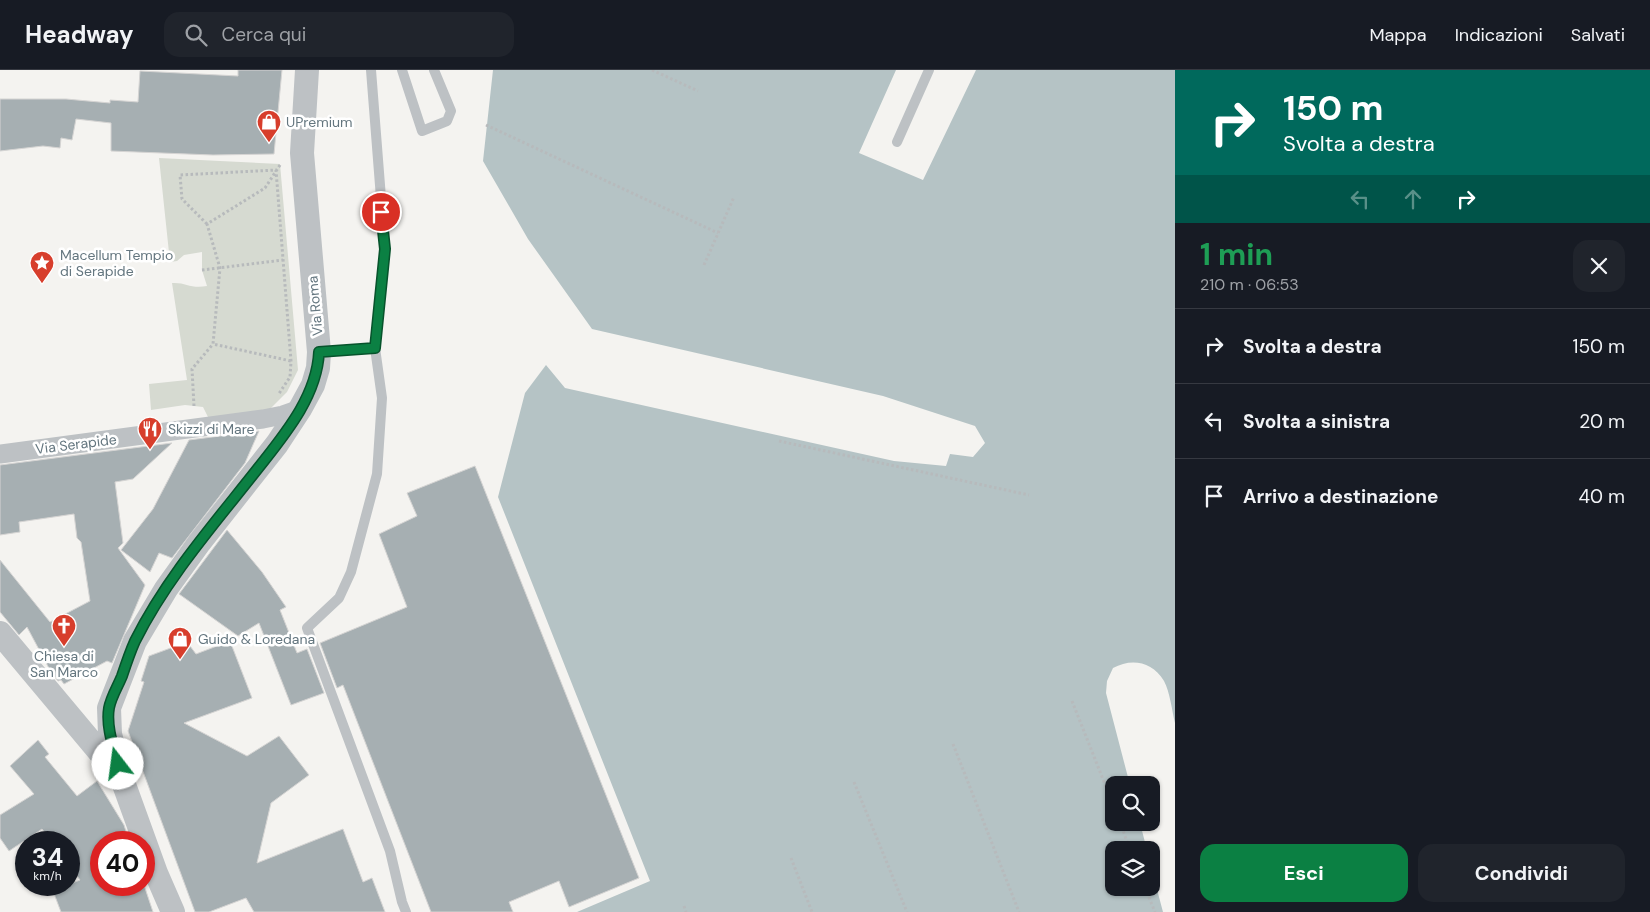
<!DOCTYPE html>
<html lang="it">
<head>
<meta charset="utf-8">
<style>
  body { margin:0; font-family:"DM Sans",sans-serif; background:#20242c; color:#f1f3f6; height:100vh; display:flex; flex-direction:column; font-size:19px; white-space:nowrap }
  * { box-sizing:border-box; margin:0 }
  p { font-size:16px; color:#9ea1a6 }
  .icon { flex:none; width:28px; height:28px; fill:none; stroke:currentColor; stroke-width:2; stroke-linecap:round; stroke-linejoin:round }
  .map { position:relative; flex:1; overflow:hidden }
  .details { display:flex; flex-direction:column; background:#171b24; width:475px }
  .details>* { flex:none }
  .banner { background:#00695c; color:#fff; overflow:hidden }
  .fabs { position:absolute; left:1105px; top:706px; display:grid; gap:10px }
  .fabs a { display:grid; place-items:center; width:55px; height:55px; border-radius:10px; background:#171b24; box-shadow:0 1px 4px #0004; font-size:25px }
  .speed { position:absolute; left:15px; top:761px; display:flex; gap:10px; font-size:25px; font-weight:700; text-align:center }
  .speed>* { display:grid; place-content:center; width:65px; height:65px; border-radius:50%; background:#171b24; box-shadow:0 1px 4px #0004; line-height:1 }
  .speed small { font-size:12px; font-weight:400 }
  .speed .limit { border:8px solid #d22; background:#fff; color:#111 }
  .pin { position:absolute; display:grid; place-items:center; width:42px; height:42px; color:#fff; margin:-21px; border:2px solid #fff; border-radius:50%; box-shadow:0 1px 5px #0007 }
  .me { position:absolute; width:55px; margin:-28px; rotate:345deg; stroke-linejoin:round; filter:drop-shadow(0 0 4px #0008) }
  .turn { display:flex; align-items:center; gap:18px; height:105px; padding:0 25px; font-size:22px }
  .turn .icon { width:65px; height:65px; stroke-width:2.5 }
  .turn b { display:block; font-size:35px; line-height:42px }
  .lanes { display:flex; align-items:center; height:48px; padding:0 25px; background:#0003; justify-content:center; gap:25px; direction:ltr }
  .lanes .off { opacity:.35 }
  .round { display:grid; place-items:center; flex:none; width:52px; height:52px; border-radius:15px; background:#20242c }
  .head { display:flex; align-items:center; justify-content:space-between; height:85px; padding:0 25px }
  h1 { font-size:30px; font-weight:700; line-height:38px; color:#1e9e55 }
  .primary-button { display:flex; gap:10px; margin-top:auto; padding:10px 25px }
  .primary-button a { flex:1; height:58px; border-radius:15px; background:#0b8043; color:#fff; font-size:20px; font-weight:700; line-height:58px; text-align:center }
  .primary-button a+a { background:#20242c; color:#f1f3f6 }
  ul { padding:0; list-style:none }
  li { display:flex; align-items:center; gap:15px; height:75px; padding:0 25px; border-top:1px solid #363941 }
  li div { flex:1 }
  li b { display:block; font-size:19px }
  li em { font-style:normal }
  header { display:flex; align-items:center; gap:30px; box-sizing:border-box; height:70px; padding:0 25px; background:#171b24; border-bottom:1px solid #363941 }
  header strong { font-size:24px }
  nav { display:flex; gap:28px; margin-inline-start:auto; font-size:18px }
  .search { width:350px; height:45px; background:#20242c; display:flex; align-items:center; gap:12px; box-sizing:border-box; padding:0 18px; border-radius:15px; color:#9ea1a6; font-size:19px }
  main { display:flex; flex:1; min-height:0 }
  .map>svg:first-child { display:block }
</style>
</head>
<body>
<header>
<strong>Headway</strong>
<div class="search"><svg class="icon" aria-label="search" viewBox="0 0 24 24"><circle cx="10" cy="10" r="6"/><path d="M15 15l6 6"/></svg>Cerca qui</div>
<nav><a>Mappa</a><a>Indicazioni</a><a>Salvati</a></nav>
</header>
<main>
<div class="map">
<svg width="1175" height="842" viewBox="0 0 1175 842">
  <rect width="100%" height="100%" fill="#f4f3f0"/>
  <path fill="#d6dad1" d="M159,88L280,94L298,300L287,322L269,340L209,349L203,337L185,335L151,340L149,314L187,310L172,213C186,212 190,219 207,216L202,200V182L184,185L177,191L170,192Z"/>
  <path fill="#b5c3c5" d="M493,0H896L859,83L923,110L976,0H1175V653C1172,641 1170,622 1164,611C1152,591 1131,588 1113,598L1107,611L1106,623L1130,715H1114V752L1140,753L1147,780H1114V818H1151V797L1163,842H577L650,811L498,427L525,323L546,295L565,318L894,391L946,396L950,384L973,387L985,373L975,356L883,326L592,259L528,169L483,91Z"/>
  <path fill="#a6afb2" stroke="#d5d4d3" d="M238,0H282L274,84L213,85L111,81V53L76,49L72,70L61,68L60,78L43,76L0,81V29H66L110,33V30L138,32L140,1L238,6Z
    M259,361L245,393L172,488L159,483L150,502L121,480L153,439L189,370Z
    M172,373L133,409L115,412L123,473L118,478L145,515L112,593L107,591L64,614L61,610L58,611L51,602L27,557L19,565L0,542V490L50,552L90,531L81,472L77,468L74,444L19,452L20,462L0,465V395Z
    M475,396L639,808L569,837L559,811L509,832L513,842H431L343,615L337,618L320,573L407,537L379,464L417,446L407,423Z
    M227,460L262,502L286,537L280,540L297,583L307,579L324,623L291,635L259,553L238,566L179,524Z
    M230,571L252,628L184,653L247,686L279,666L309,705L271,733L257,793L343,759L363,812L372,808L385,842H254L246,828L209,842H195L128,661L144,612L141,611L149,586L187,572L196,584Z
    M38,670L49,684L45,687L77,726L97,711L124,755L128,768L121,772H101V815H144L153,842H61L53,821L80,810L69,795V772H52L42,759L9,781L0,768V745L34,724L10,696Z"/>
  <g fill="none" stroke-linecap="round" stroke-linejoin="round">
    <path stroke="#b7babc" stroke-width="3" stroke-dasharray="2.5 2.5" stroke-linecap="butt" d="M652,0L698,21
      M486,55L718,163
      M280,95L265,118L207,154L220,198L213,274L291,291
      M207,154L182,129L180,105L276,100L291,291L290,307L278,325
      M704,195L734,127
      M202,200L283,190
      M194,336L192,299L213,274
      M779,371L1029,425
      M1072,631L1114,737
      M953,674L1019,842
      M854,712L907,842
      M1120,752L1130,780
      M791,788L812,842
      M1145,818L1155,842
      M684,836L686,842"/>
    <path stroke="#bdc1c4" stroke-width="10" d="M402,0L422,61L447,51L451,41L434,0
      M897,72L929,0
      M375,278L382,328L377,404L351,502L339,528L307,558L390,781L402,832L406,842
      M319,282L375,278L385,179L371,0"/>
    <path stroke="#bdc1c4" stroke-width="19" d="M0,384L263,349L283,345L300,339"/>
    <path stroke="#bdc1c4" stroke-width="24" d="M0,563L118,704
      M173,842L156,803L122,709L110,664L109,638L135,571L166,519L199,473L277,374L300,339L313,315L318,298L319,282L302,83L307,0"/>
  </g>
  <g fill="none" stroke-linecap="round" stroke-linejoin="round">
    <defs>
      <path id="route" d="M118,694C113,676 106,656 109,638C111,627 118,616 122,606C126,594 130,582 135,571C167,507 215,453 259,397C285,364 317,326 319,282L375,278L385,179L381,142"/>
    </defs>
    <use href="#route" stroke="#07532c" stroke-width="12"/>
    <use href="#route" stroke="#0b8043" stroke-width="9"/>
  </g>
  <defs>
    <symbol id="shop-pin" viewBox="-11 -11 22 30"><path d="M0 17L-7.5 6A9.5 9.5 0 1 1 7.5 6Z" fill="#d73e2c" stroke="#fff"/><path d="M-5-2.5h2.3a2.7 3.5 0 0 1 5.4 0H5L5.5 6h-11ZM-1.5-2.5h3a1.5 2.3 0 0 0-3 0Z" fill="#fff"/></symbol>
    <symbol id="sight-pin" viewBox="-11 -11 22 30"><path d="M0 17L-7.5 6A9.5 9.5 0 1 1 7.5 6Z" fill="#d73e2c" stroke="#fff"/><path d="M0-6L1.8-2.2L6-1.7L2.9 1.2L3.7 5.4L0 3.3L-3.7 5.4L-2.9 1.2L-6-1.7L-1.8-2.2Z" fill="#fff"/></symbol>
    <symbol id="restaurant-pin" viewBox="-11 -11 22 30"><path d="M0 17L-7.5 6A9.5 9.5 0 1 1 7.5 6Z" fill="#d73e2c" stroke="#fff"/><path d="M-5-6h1v4h1v-4h1v4h1v-4h1v5L-1.5 .5V6h-2V.5L-5-1ZM5-6V6H3V1.5H1.5Q1.5-4 5-6Z" fill="#fff"/></symbol>
    <symbol id="church-pin" viewBox="-11 -11 22 30"><path d="M0 17L-7.5 6A9.5 9.5 0 1 1 7.5 6Z" fill="#d73e2c" stroke="#fff"/><path d="M-1.2-6h2.4v3.5h3.3v2.4h-3.3V6h-2.4V-.1h-3.3v-2.4h3.3Z" fill="#fff"/></symbol>
  </defs>
  <g fill-rule="evenodd">
    <use href="#shop-pin" x="255" y="38" width="28" height="38"/>
    <use href="#sight-pin" x="28" y="179" width="28" height="38"/>
    <use href="#restaurant-pin" x="136" y="345" width="28" height="38"/>
    <use href="#church-pin" x="50" y="542" width="28" height="38"/>
    <use href="#shop-pin" x="166" y="555" width="28" height="38"/>
  </g>
  <g text-anchor="middle" dominant-baseline="central" stroke-width="5" stroke-linejoin="round" paint-order="stroke">
    <g font-size="14" fill="#64767f" stroke="#fff" text-anchor="start">
      <text x="286" y="52">UPremium</text>
      <text x="60" y="185">Macellum Tempio<tspan x="60" dy="16">di Serapide</tspan></text>
      <text x="168" y="359">Skizzi di Mare</text>
      <text x="198" y="569">Guido &amp; Loredana</text>
      <text x="64" y="586" text-anchor="middle">Chiesa di<tspan x="64" dy="16">San Marco</tspan></text>
    </g>
    <g font-size="14" fill="#64767f" stroke="#fff">
      <text transform="translate(315 236) rotate(-95)">Via Roma</text>
      <text transform="translate(76 374) rotate(-7)">Via Serapide</text>
    </g>
  </g>
</svg>
<div class="fabs">
<a><svg class="icon" aria-label="search" viewBox="0 0 24 24"><circle cx="10" cy="10" r="6"/><path d="M15 15l6 6"/></svg></a>
<a><svg class="icon" aria-label="layers" viewBox="0 0 24 24"><path d="M12 4l9 5-9 5-9-5zM3 14l9 5 9-5"/></svg></a>
</div>
<div class="speed"><div>34<small>km/h</small></div><div class="limit">40</div></div>
<div class="pin" style="left:381px;top:142px;background:#d93025"><svg class="icon" aria-label="arrive" viewBox="0 0 24 24"><path d="M6 21V4h12l-3 4 3 4H6"/></svg></div>
<svg class="me" style="left:118px;top:694px" viewBox="-20 -20 40 40"><circle r="19" fill="#fff"/><path d="M0-13L10 11 0 6-10 11z" fill="#0b8043"/></svg>
</div>
<section class="details">
<div class="banner">
<div class="turn"><svg class="icon" aria-label="right" viewBox="0 0 24 24"><path d="M7 20v-9h11M14 6l5 5-5 5"/></svg><div><b>150 m</b>Svolta a destra</div></div>
<div class="lanes"><svg class="icon off" aria-label="left" viewBox="0 0 24 24"><path d="M17 20v-9H6M10 6l-5 5 5 5"/></svg><svg class="icon off" aria-label="ahead" viewBox="0 0 24 24"><path d="M12 20V5M6 11l6-6 6 6"/></svg><svg class="icon" aria-label="right" viewBox="0 0 24 24"><path d="M7 20v-9h11M14 6l5 5-5 5"/></svg></div>
</div>
<div class="head"><div><h1>1 min</h1><p>210 m · 06:53</p></div><a class="round"><svg class="icon" aria-label="close" viewBox="0 0 24 24"><path d="M6 6l12 12M18 6L6 18"/></svg></a></div>
<ul>
<li><svg class="icon" aria-label="right" viewBox="0 0 24 24"><path d="M7 20v-9h11M14 6l5 5-5 5"/></svg><div><b>Svolta a destra</b></div><em>150 m</em></li>
<li><svg class="icon" aria-label="left" viewBox="0 0 24 24"><path d="M17 20v-9H6M10 6l-5 5 5 5"/></svg><div><b>Svolta a sinistra</b></div><em>20 m</em></li>
<li><svg class="icon" aria-label="arrive" viewBox="0 0 24 24"><path d="M6 21V4h12l-3 4 3 4H6"/></svg><div><b>Arrivo a destinazione</b></div><em>40 m</em></li>
</ul>
<div class="primary-button"><a>Esci</a><a>Condividi</a></div>
</section>
</main>
</body>
</html>
